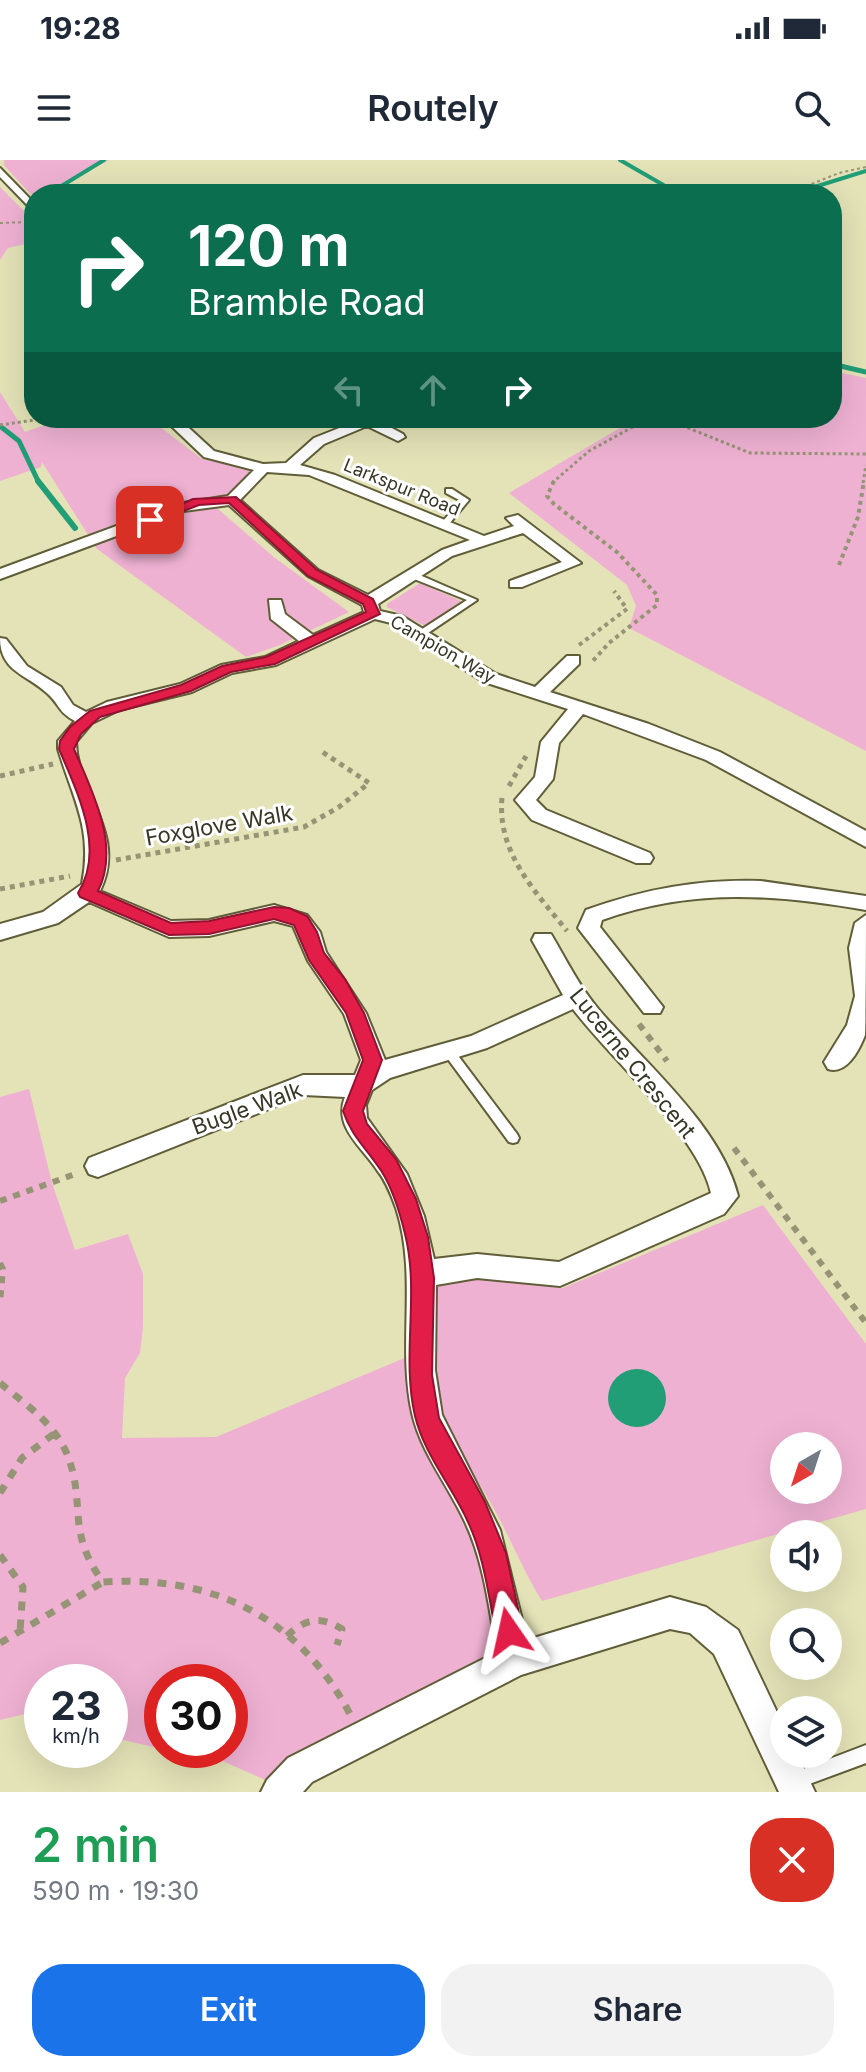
<!DOCTYPE html>
<html lang="en">
<head>
<meta charset="utf-8">
<style>
  body { margin:0; font-family:Inter,sans-serif; background:#f2f2f3; color:#1f2937; height:100vh; display:flex; flex-direction:column; font-size:30px; white-space:nowrap }
  * { box-sizing:border-box; margin:0 }
  p { font-size:26px; color:#747a83 }
  .icon { flex:none; width:44px; height:44px; fill:none; stroke:currentColor; stroke-width:2; stroke-linecap:round; stroke-linejoin:round }
  .map { position:relative; height:1632px; overflow:hidden }
  .side { display:flex; flex-direction:column; background:#fff; flex:1 }
  .side>* { flex:none }
  .banner { position:absolute; left:24px; top:24px; width:818px; height:244px; border-radius:32px; box-shadow:0 8px 32px #0002; background:#0b6e4f; color:#fff; overflow:hidden }
  .needle { width:52px; rotate:219deg }
  .buttons { position:absolute; left:770px; top:1272px; display:grid; gap:16px }
  .buttons a { display:grid; place-items:center; width:72px; height:72px; border-radius:50%; background:#fff; box-shadow:0 8px 32px #0002; font-size:40px }
  .speed { position:absolute; left:24px; top:1504px; display:flex; gap:16px; font-size:40px; font-weight:700; text-align:center }
  .speed>* { display:grid; place-content:center; width:104px; height:104px; border-radius:50%; background:#fff; box-shadow:0 8px 32px #0002; line-height:1 }
  .speed small { font-size:20px; font-weight:400 }
  .speed .limit { border:12px solid #d22; background:#fff; color:#111 }
  .pin { position:absolute; display:grid; place-items:center; width:68px; height:68px; color:#fff; margin:-34px; border-radius:16px; box-shadow:0 4px 12px #0006 }
  .me { position:absolute; width:88px; margin:-44px; rotate:349deg; stroke-linejoin:round; filter:drop-shadow(0 0 6px #0008) }
  .turn { display:flex; align-items:center; gap:28px; height:168px; padding:0 32px; font-size:36px }
  .turn .icon { width:104px; height:104px; stroke-width:2.5 }
  .turn b { display:block; font-size:56px; line-height:68px }
  .lanes { display:flex; align-items:center; height:76px; padding:0 32px; background:#0003; justify-content:center; gap:40px; direction:ltr }
  .lanes .off { opacity:.35 }
  .round { display:grid; place-items:center; flex:none; width:84px; height:84px; border-radius:32px; background:#f2f2f3 }
  .headline { display:flex; align-items:center; justify-content:space-between; height:136px; padding:0 32px }
  h1 { font-size:48px; font-weight:600; line-height:60px; color:#1e9e55 }
  .button { display:flex; gap:16px; margin-top:auto; padding:16px 32px }
  .button a { flex:1; height:92px; border-radius:32px; background:#1a73e8; color:#fff; font-size:32px; font-weight:600; line-height:92px; text-align:center }
  .button a+a { background:#f2f2f3; color:#1f2937 }
  .status { display:flex; justify-content:space-between; align-items:center; height:56px; padding:0 40px; background:#fff; direction:ltr }
  .status svg { height:22px; fill:currentColor }
  header { display:flex; justify-content:space-between; align-items:center; height:104px; padding:0 32px; background:#fff; font-size:36px; font-weight:600 }
  .map>svg:first-child { display:block }
</style>
</head>
<body>
<div class="status"><b>19:28</b><svg viewBox="0 0 49 12"><path d="M0 12V9h3v3zM5 12V6h3v6zM10 12V3h3v9zM15 12V0h3v12zM26 1h20v11H26zM47 4h2v5h-2z"/></svg></div>
<header><svg class="icon" aria-label="menu" viewBox="0 0 24 24"><path d="M4 6h16M4 12h16M4 18h16"/></svg>Routely<svg class="icon" aria-label="search" viewBox="0 0 24 24"><circle cx="10" cy="10" r="6"/><path d="M15 15l6 6"/></svg></header>
<div class="map">
<svg width="866" height="1632" viewBox="0 0 866 1632">
  <rect width="100%" height="100%" fill="#e4e2b7"/>
  <path fill="#efb1d2" fill-rule="evenodd" d="M4,0H109L52,31L70,34H34V38L4,5Z
    M0,27L34,61V82L8,88L0,100Z
    M832,211L866,218V591L629,468L636,446L627,425L509,333L637,258H832Z
    M0,232L25,272L65,258H148L202,299L253,308L218,349L275,398L349,452L280,485L246,497L97,389L42,302L41,307L0,321Z
    M420,423L461,441L425,466L387,447V444Z
    M29,929L52,1023L75,1090L128,1074L143,1114V1167L140,1193L125,1218L122,1278L216,1277L419,1192L515,1500L279,1626L211,1596L172,1590H230V1522H162V1589L110,1577V1536L121,1532L110,1534V1522H42V1550L0,1560V937Z
    M763,1045L866,1184V1349L542,1441C523,1411 511,1379 494,1349C482,1326 465,1305 452,1281C428,1235 428,1176 437,1126L457,1120L486,1119L563,1128ZM784,1286H828V1330H784Z"/>
  <path fill="#219e76" d="M608 1238a29 29 0 1 1 58 0a29 29 0 1 1-58 0Z"/>
  <g fill="none" stroke-linecap="round" stroke-linejoin="round">
    <path stroke="#219e76" stroke-width="4" d="M620,0L679,34
      M43,33L59,34
      M50,33L104,0
      M792,34L866,11"/>
    <path stroke="#219e76" stroke-width="5" d="M832,204L866,212
      M0,266L19,281L39,323"/>
    <path stroke="#219e76" stroke-width="6" d="M38,321L75,368"/>
    <defs>
      <path id="service" d="M446,329H452L469,340L449,364H446L442,362L461,341L446,333Z
        M409,413H415L477,440L422,477H416V473L467,440L409,417Z
        M449,887L453,889L517,974L519,978L517,982L513,983L509,982L445,895L443,892L445,889Z
        M866,1585V1603L796,1629L790,1626L787,1620L790,1614Z"/>
      <path id="minor" d="M0,8L34,43V52L0,17Z
        M163,258H178L214,291L263,304L286,303L314,278L357,261L355,258H373L403,274L405,277L398,281L367,266L324,284L300,305L335,315L484,376L514,366L506,358L518,355L581,403L522,427H510V421L562,402L523,373L452,396L378,444L380,451L402,456L496,514L535,527L567,496H579V504L550,532L649,564L720,592L866,671V687L706,600L583,554L559,583L553,619L536,640L546,650L650,693L653,698L650,703H636L532,660L515,640L535,617L541,582L568,549L484,522L391,463L375,459L276,505L232,513L192,532L119,550L92,563L76,582C77,633 128,674 100,731L171,761L209,760L274,745L307,755L320,772L326,792L366,853L385,900L471,876L563,835L532,780L535,774H551C567,801 580,828 600,851C646,904 721,967 738,1036L724,1054L560,1126L477,1118L436,1125L435,1210L442,1255L500,1370L527,1480L670,1437L706,1447L738,1470L784,1567V1594H797L815,1632H779L714,1494L690,1473L670,1469L521,1515L312,1622L303,1632H261L267,1620L288,1598L497,1492C489,1448 484,1402 465,1362C448,1325 421,1293 412,1253C397,1185 418,1116 396,1048C391,1034 386,1021 377,1010C362,987 333,967 345,937L304,935L98,1017L89,1014L85,1006L89,998L303,915H355L361,900L344,854L308,801L293,766L274,761L209,776L169,777L89,742L58,763L0,780V764L43,752L82,724C93,669 73,639 58,589V581L75,561C58,552 60,545 48,534C27,514 0,512 0,478L6,479L27,506L61,527L73,545L86,552L107,542L180,524L221,505L265,497L299,481L271,459L269,440H281L285,454L313,475L364,452L362,445L308,416L229,345L184,351L0,419V409L176,344L228,336L254,310L204,297ZM267,312L309,315L470,380L442,390L368,435L318,410L240,340ZM573,849C610,898 699,976 711,1033L559,1102L477,1094L434,1099L424,1056L407,1014L367,958L366,945L372,930L390,918L487,888Z
        M761,721L866,736V750C774,734 691,728 602,760L600,767L663,847L660,853H644L578,768L586,750C644,729 699,719 761,721Z
        M866,755C866,778 866,859 865,875C859,891 846,915 828,909L824,902L847,865L855,836L849,788L855,763Z"/>
    </defs>
    <use href="#service" stroke="#605e38" stroke-width="4"/>
    <use href="#minor" stroke="#605e38" stroke-width="4"/>
    <path stroke="#959475" stroke-width="2" stroke-dasharray="3 3" stroke-linecap="butt" d="M735,34L794,31L839,13L866,7
      M0,63L29,62"/>
    <path stroke="#959475" stroke-width="3" stroke-dasharray="3 3" stroke-linecap="butt" d="M653,258L676,263L750,293L866,294
      M0,265L49,258
      M552,323L589,291L649,258
      M863,323L866,305"/>
    <path stroke="#959475" stroke-width="4" stroke-dasharray="4 4" stroke-linecap="butt" d="M554,321L547,336L554,344L618,393L657,435V445L609,483L591,503
      M839,405L858,357L864,321
      M579,485L627,449L614,431"/>
    <path stroke="#959475" stroke-width="5" stroke-dasharray="5 5" stroke-linecap="butt" d="M0,616L53,604
      M509,626L526,596
      M502,638C497,693 535,731 567,771
      M116,700L304,667L339,647L369,623L321,591
      M0,729L70,716"/>
    <path stroke="#959475" stroke-width="6" stroke-dasharray="7 7" stroke-linecap="butt" d="M639,864L667,901
      M734,988L866,1163
      M0,1041L78,1013
      M0,1103L3,1109L0,1144"/>
    <path stroke="#959475" stroke-width="7" stroke-dasharray="9 9" stroke-linecap="butt" d="M0,1223C25,1244 54,1263 67,1294C87,1345 65,1370 103,1422C212,1415 298,1456 350,1554
      M0,1333L22,1298L55,1273
      M0,1395L23,1427L20,1472
      M287,1476C305,1459 320,1455 342,1469L337,1485
      M0,1483L103,1422"/>
    <use href="#service" fill="#fff" fill-rule="evenodd"/>
    <use href="#minor" fill="#fff" fill-rule="evenodd"/>
  </g>
  <path fill="#e11d48" stroke="#92132f" stroke-width="2" d="M236,337L317,410L373,439L380,454L275,504L231,512L191,531L100,557L81,574L74,589C92,631 121,686 98,731L171,763L209,761L274,747L289,748L307,756L317,772L324,793L345,819L364,853L382,900L363,951L367,964L396,999L416,1039L428,1077L434,1118L432,1215L439,1258L485,1342L506,1393L523,1472L519,1481L509,1485L500,1481L496,1472C488,1434 484,1395 467,1360C451,1325 424,1294 415,1256C401,1196 420,1134 405,1074C400,1053 393,1030 382,1012C368,990 351,976 343,951L363,900L346,853L309,800L294,765L274,759L209,774L169,775L80,737L78,733C106,689 77,632 59,589L60,581L70,567L90,551L181,525L222,506L266,497L366,452L363,444L308,416L229,343L199,345L150,364L144,360L193,339Z"/>
  <g text-anchor="middle" dominant-baseline="central" stroke-width="6" stroke-linejoin="round" paint-order="stroke">
    <g font-size="18" fill="#363625" stroke="#fff">
      <text transform="translate(402 327) rotate(22)">Larkspur Road</text>
      <text transform="translate(443 489) rotate(30)">Campion Way</text>
    </g>
    <g font-size="22" fill="#363625" stroke="#fff">
      <text transform="translate(219 665) rotate(-10)">Foxglove Walk</text>
      <text transform="translate(633 903) rotate(51)">Lucerne Crescent</text>
      <text transform="translate(247 948) rotate(-20)">Bugle Walk</text>
    </g>
  </g>
</svg>
<div class="buttons">
<a><svg class="needle" viewBox="-14 -14 28 28"><path d="M0-13l5 13h-10z" fill="#e53935"/><path d="M0 13l5-13h-10z" fill="#747a83"/></svg></a>
<a><svg class="icon" aria-label="sound" viewBox="0 0 24 24"><path d="M4 9h4l5-4v14l-5-4H4zM17 9q2 3 0 6"/></svg></a>
<a><svg class="icon" aria-label="search" viewBox="0 0 24 24"><circle cx="10" cy="10" r="6"/><path d="M15 15l6 6"/></svg></a>
<a><svg class="icon" aria-label="layers" viewBox="0 0 24 24"><path d="M12 4l9 5-9 5-9-5zM3 14l9 5 9-5"/></svg></a>
</div>
<div class="speed"><div>23<small>km/h</small></div><div class="limit">30</div></div>
<div class="pin" style="left:150px;top:360px;background:#d93025"><svg class="icon" aria-label="arrive" viewBox="0 0 24 24"><path d="M6 21V4h12l-3 4 3 4H6"/></svg></div>
<svg class="me" style="left:509px;top:1472px" viewBox="-20 -20 40 40"><path d="M0-17L14 15 0 8-14 15z" fill="#e11d48" stroke="#fff" stroke-width="4"/></svg>
<div class="banner">
<div class="turn"><svg class="icon" aria-label="right" viewBox="0 0 24 24"><path d="M7 20v-9h11M14 6l5 5-5 5"/></svg><div><b>120 m</b>Bramble Road</div></div>
<div class="lanes"><svg class="icon off" aria-label="left" viewBox="0 0 24 24"><path d="M17 20v-9H6M10 6l-5 5 5 5"/></svg><svg class="icon off" aria-label="ahead" viewBox="0 0 24 24"><path d="M12 20V5M6 11l6-6 6 6"/></svg><svg class="icon" aria-label="right" viewBox="0 0 24 24"><path d="M7 20v-9h11M14 6l5 5-5 5"/></svg></div>
</div>
</div>
<section class="side">
<div class="headline"><div><h1>2 min</h1><p>590 m · 19:30</p></div><a class="round" style="background:#d93025;color:#fff"><svg class="icon" aria-label="close" viewBox="0 0 24 24"><path d="M6 6l12 12M18 6L6 18"/></svg></a></div>
<div class="button"><a>Exit</a><a>Share</a></div>
</section>
</body>
</html>
